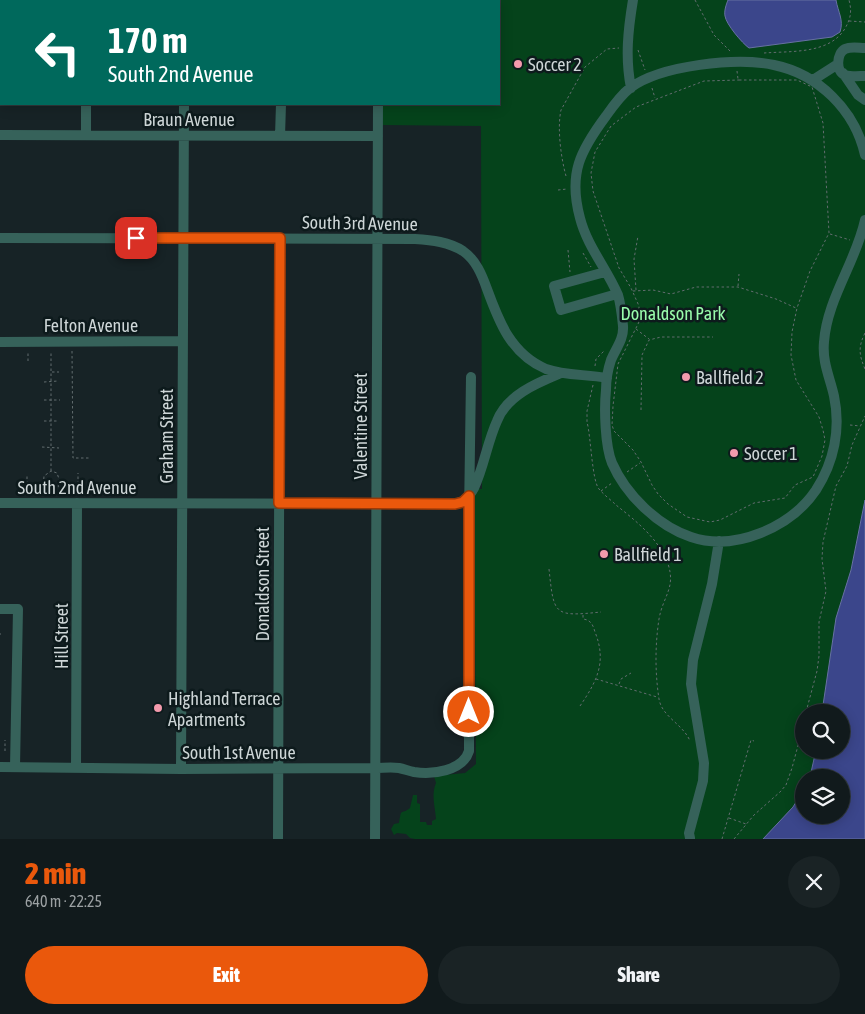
<!DOCTYPE html>
<html lang="en">
<head>
<meta charset="utf-8">
<style>
  body { margin:0; font-family:"Asap Condensed",sans-serif; background:#1a2325; color:#f1f3f6; height:100vh; display:flex; flex-direction:column; font-size:19px; white-space:nowrap }
  * { box-sizing:border-box; margin:0 }
  p { font-size:16px; color:#9ca1a3 }
  .icon { flex:none; width:28px; height:28px; fill:none; stroke:currentColor; stroke-width:2; stroke-linecap:round; stroke-linejoin:round }
  .map { position:relative; height:839px; overflow:hidden }
  .drawer { display:flex; flex-direction:column; background:#111a1c; flex:1 }
  .drawer>* { flex:none }
  .guide { position:absolute; left:0px; top:0px; width:500px; height:105px; box-shadow:0 2px 12px #0003,0 0 0 1px #30383b; background:#00695c; color:#fff; overflow:hidden }
  .fabs { position:absolute; left:795px; top:704px; display:grid; gap:10px }
  .fabs a { display:grid; place-items:center; width:55px; height:55px; border-radius:50%; background:#111a1c; box-shadow:0 2px 12px #0003,0 0 0 1px #30383b; font-size:25px }
  .pin { position:absolute; display:grid; place-items:center; width:42px; height:42px; color:#fff; margin:-21px; border-radius:10px; box-shadow:0 2px 8px #0006 }
  .me { position:absolute; width:55px; margin:-28px; rotate:0deg; stroke-linejoin:round; filter:drop-shadow(0 0 4px #0008) }
  .turn { display:flex; align-items:center; gap:18px; height:105px; padding:0 25px; font-size:22px }
  .turn .icon { width:65px; height:65px; stroke-width:2.5 }
  .turn b { display:block; font-size:35px; line-height:42px }
  .round { display:grid; place-items:center; flex:none; width:52px; height:52px; border-radius:26px; background:#1a2325 }
  .head { display:flex; align-items:center; justify-content:space-between; height:85px; padding:0 25px }
  h1 { font-size:30px; font-weight:800; line-height:38px; color:#ea580c }
  .button { display:flex; gap:10px; margin-top:auto; padding:10px 25px }
  .button a { flex:1; height:58px; border-radius:30px; background:#ea580c; color:#fff; font-size:20px; font-weight:800; line-height:58px; text-align:center }
  .button a+a { background:#1a2325; color:#f1f3f6 }
  .map>svg:first-child { display:block }
</style>
</head>
<body>
<div class="map">
<svg width="865" height="839" viewBox="0 0 865 839">
  <rect width="100%" height="100%" fill="#172326"/>
  <path fill="#05431b" d="M384,0H865V500L823,712H804V750H816L810,777L804,778V789L793,807L763,839H415L410,838L406,834L397,833L394,835L391,829L394,824L399,823C402,806 400,816 410,808L413,795H417V803L420,804V822H426L427,825H432V821L436,819C435,806 431,795 436,783L434,776L465,773L476,764L474,488L482,489L481,126L383,125V104H499V1Z"/>
  <path fill="#3b468b" stroke="#6771a2" d="M728,0H836C838,12 844,20 840,32L832,37L749,48C742,43 726,24 725,16C724,11 726,5 728,0Z
    M865,500V839H763L793,807L804,789V815H841V778L810,777L816,750H841V712H822L836,618L851,570Z"/>
  <g fill="none" stroke-linecap="round" stroke-linejoin="round">
    <path stroke="#626d6f" stroke-width="1" stroke-dasharray="2.5 2.5" stroke-linecap="butt" d="M695,0L714,35L731,52
      M849,21L865,22
      M638,50L645,70
      M764,53C791,51 828,54 844,30C851,19 852,11 849,0
      M737,71L738,79
      M739,80H797L812,87L823,123L829,233L810,271L797,308L792,332L791,355L796,380L819,417L823,430L825,440L822,456L813,477L795,485L785,498L754,503L720,520L710,522L687,517L668,504L658,494L652,485L641,462L633,450L614,431L612,425L613,406L618,364L639,322V306L631,288L619,268L593,191L591,173L595,152L611,126L636,107L704,81Z
      M652,88L655,98
      M566,176C561,158 557,128 561,110L585,67L607,49L619,48
      M558,190L567,189
      M830,234L850,240
      M568,250L570,272
      M583,253L591,267
      M738,286L739,274
      M636,290L634,259L638,236
      M633,291L653,290L671,294L696,287H738L776,299L796,308
      M636,329L649,339
      M865,333C858,347 859,355 865,369
      M72,351L73,458H90
      M28,361V351
      M595,366L596,359L604,351
      M52,372H59
      M44,382L58,381
      M593,385L587,411V422C591,437 592,481 599,489C604,495 611,500 616,505C636,521 659,539 668,564C676,588 663,596 659,619C655,645 655,673 659,699C662,717 683,724 690,741
      M44,400H60
      M641,410L642,355L649,340L661,337H713
      M44,421H57
      M850,425L860,426
      M42,447L59,448
      M51,471V351
      M627,472L640,463
      M27,489V474
      M43,489L44,476L51,471L57,473L59,479L58,489
      M78,489V473
      M601,491L612,483
      M549,569C554,615 553,617 601,612
      M0,634H1
      M596,679L657,697
      M619,684L621,679L631,673
      M580,706C597,681 607,662 595,632C593,625 591,620 583,619V614
      M806,712L817,671L819,656V622L826,591L822,559L823,542L836,486L847,466L852,445L865,416
      M5,751V740
      M729,818L746,824
      M722,839L751,740L754,741
      M734,839L754,815L780,792L786,785L792,768L804,723"/>
    <path stroke="#36625a" stroke-width="10" d="M378,0V1
      M86,1V0
      M184,1V0
      M281,1V0
      M865,48C859,48 851,46 845,49C837,53 835,71 845,75C851,77 859,76 865,76
      M843,73L858,95L865,100
      M813,80L838,64
      M631,88C625,58 628,30 633,0
      M0,135L378,136
      M86,135V104
      M280,136L281,104
      M865,155C855,110 818,74 774,65C737,57 661,65 630,88C621,95 613,106 606,116C580,151 568,174 580,218C587,246 607,269 618,295C621,305 622,316 623,326C624,339 616,348 611,360C608,369 606,380 606,390C604,409 605,446 612,463C626,495 658,526 691,537C735,552 791,527 816,490C834,462 841,429 834,396C830,378 822,362 824,342C827,299 856,262 865,220
      M0,238L415,239C432,240 449,242 463,251C476,260 482,275 487,289C499,322 511,354 546,369C565,376 587,374 607,378
      M605,272L554,286L561,310L617,294
      M0,342L183,341
      M0,503L455,504C465,501 469,497 474,488C484,467 487,443 497,421C507,395 537,383 561,373
      M0,609H18L15,767
      M0,767L181,769L375,768C383,768 391,767 399,768C404,769 409,771 414,772C432,775 463,771 469,751V515L471,377
      M76,768L77,503
      M181,769L184,104
      M690,838L689,833L703,781L704,763L691,684L693,660L712,584L719,541
      M278,839L280,238
      M375,839L378,104"/>
  </g>
  <g fill="none" stroke-linecap="round" stroke-linejoin="round">
    <defs>
      <path id="route" d="M136,238H280L279,503L455,504L463,502L469,496V712"/>
    </defs>
    <use href="#route" stroke="#983908" stroke-width="12"/>
    <use href="#route" stroke="#ea580c" stroke-width="9"/>
  </g>
  <g fill="#f39aac" stroke="#0d1a1c" stroke-width="2">
    <circle cx="518" cy="64" r="5"/>
    <circle cx="686" cy="377" r="5"/>
    <circle cx="734" cy="453" r="5"/>
    <circle cx="604" cy="554" r="5"/>
    <circle cx="158" cy="708" r="5"/>
  </g>
  <g text-anchor="middle" dominant-baseline="central" stroke-width="5" stroke-linejoin="round" paint-order="stroke">
    <g font-size="18" fill="#ced6d7" stroke="#0d1a1c" text-anchor="start">
      <text x="528" y="64">Soccer 2</text>
      <text x="696" y="377">Ballfield 2</text>
      <text x="744" y="453">Soccer 1</text>
      <text x="614" y="554">Ballfield 1</text>
      <text x="168" y="698">Highland Terrace<tspan x="168" dy="21">Apartments</tspan></text>
    </g>
    <g font-size="18" fill="#ced6d7" stroke="#0d1a1c">
      <text x="189" y="119">Braun Avenue</text>
      <text transform="translate(360 223) rotate(1)">South 3rd Avenue</text>
      <text x="91" y="325">Felton Avenue</text>
      <text transform="translate(360 426) rotate(-90)">Valentine Street</text>
      <text transform="translate(166 436) rotate(-90)">Graham Street</text>
      <text x="77" y="487">South 2nd Avenue</text>
      <text transform="translate(262 584) rotate(-90)">Donaldson Street</text>
      <text transform="translate(61 636) rotate(-90)">Hill Street</text>
      <text x="239" y="752">South 1st Avenue</text>
    </g>
    <g font-size="18" fill="#99fcac" stroke="#0d1a1c">
      <text x="673" y="313">Donaldson Park</text>
    </g>
  </g>
</svg>
<div class="fabs">
<a><svg class="icon" aria-label="search" viewBox="0 0 24 24"><circle cx="10" cy="10" r="6"/><path d="M15 15l6 6"/></svg></a>
<a><svg class="icon" aria-label="layers" viewBox="0 0 24 24"><path d="M12 4l9 5-9 5-9-5zM3 14l9 5 9-5"/></svg></a>
</div>
<div class="pin" style="left:136px;top:238px;background:#d93025"><svg class="icon" aria-label="arrive" viewBox="0 0 24 24"><path d="M6 21V4h12l-3 4 3 4H6"/></svg></div>
<svg class="me" style="left:469px;top:712px" viewBox="-20 -20 40 40"><circle r="17" fill="#ea580c" stroke="#fff" stroke-width="3"/><path d="M0-11L8 9 0 5-8 9z" fill="#fff"/></svg>
<div class="guide">
<div class="turn"><svg class="icon" aria-label="left" viewBox="0 0 24 24"><path d="M17 20v-9H6M10 6l-5 5 5 5"/></svg><div><b>170 m</b>South 2nd Avenue</div></div>
</div>
</div>
<section class="drawer">
<div class="head"><div><h1>2 min</h1><p>640 m · 22:25</p></div><a class="round"><svg class="icon" aria-label="close" viewBox="0 0 24 24"><path d="M6 6l12 12M18 6L6 18"/></svg></a></div>
<div class="button"><a>Exit</a><a>Share</a></div>
</section>
</body>
</html>
